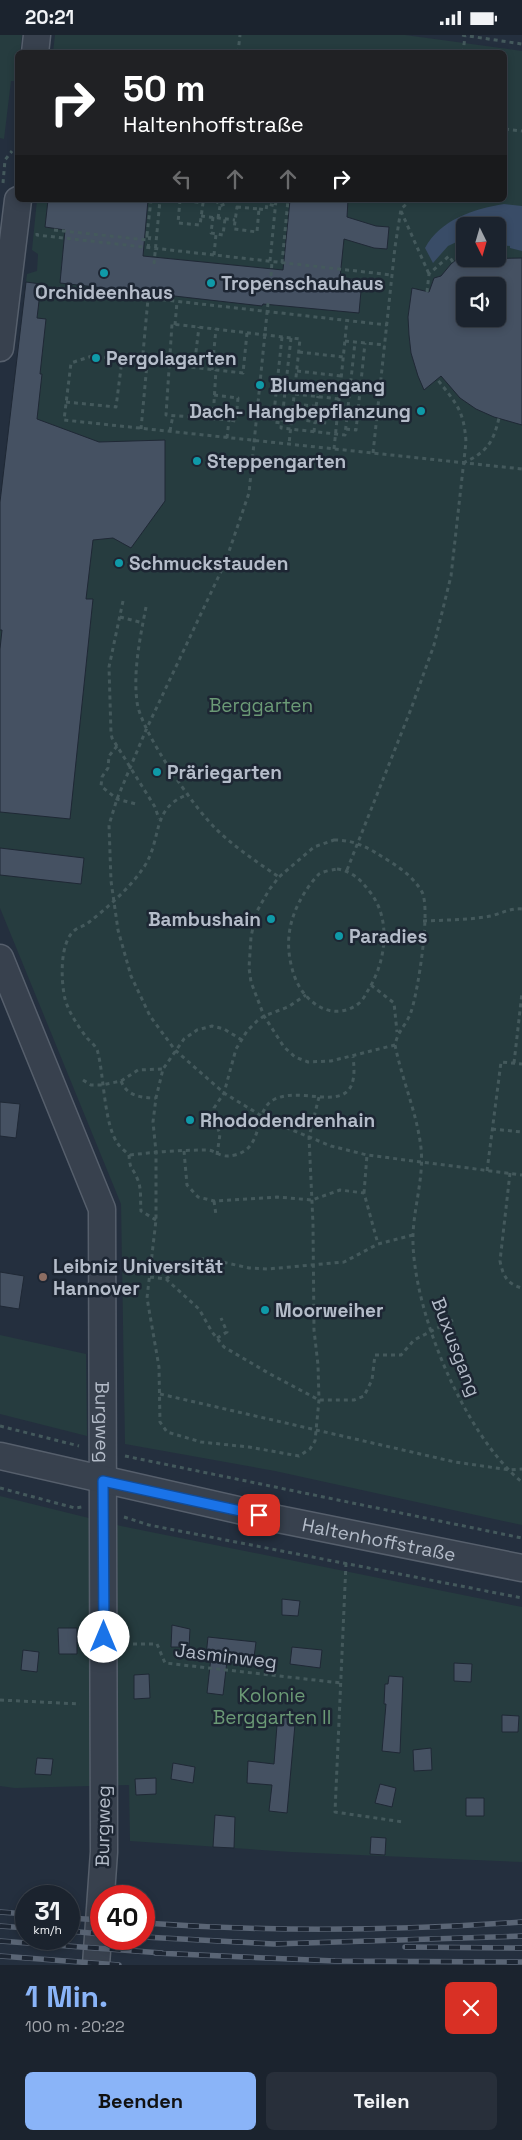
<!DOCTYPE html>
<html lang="de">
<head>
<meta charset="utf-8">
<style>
  body { margin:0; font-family:"Space Grotesk",sans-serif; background:#282f3a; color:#f1f3f6; height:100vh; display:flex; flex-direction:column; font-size:19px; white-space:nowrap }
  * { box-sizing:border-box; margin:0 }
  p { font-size:16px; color:#a0a4aa }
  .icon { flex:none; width:28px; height:28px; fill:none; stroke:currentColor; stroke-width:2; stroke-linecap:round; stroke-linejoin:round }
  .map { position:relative; height:1930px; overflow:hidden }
  .details { display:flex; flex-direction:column; background:#1b232e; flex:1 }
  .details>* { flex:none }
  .guide { position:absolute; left:15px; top:15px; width:492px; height:152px; border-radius:8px; box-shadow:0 2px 8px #0003,0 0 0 1px #39404a; background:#202124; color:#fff; overflow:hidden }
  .needle { width:32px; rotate:175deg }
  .fabs { position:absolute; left:456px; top:182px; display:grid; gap:10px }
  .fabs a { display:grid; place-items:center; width:50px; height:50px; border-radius:8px; background:#1b232e; box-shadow:0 2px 8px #0003,0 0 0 1px #39404a; font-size:25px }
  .speed { position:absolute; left:15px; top:1850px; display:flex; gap:10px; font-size:25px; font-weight:700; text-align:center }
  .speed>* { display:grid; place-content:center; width:65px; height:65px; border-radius:50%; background:#1b232e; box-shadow:0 2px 8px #0003,0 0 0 1px #39404a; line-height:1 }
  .speed small { font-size:12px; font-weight:400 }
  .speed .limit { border:8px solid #d22; background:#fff; color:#111 }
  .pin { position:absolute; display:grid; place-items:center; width:42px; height:42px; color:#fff; margin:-21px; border-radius:10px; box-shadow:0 2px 8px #0006 }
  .me { position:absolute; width:55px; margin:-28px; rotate:0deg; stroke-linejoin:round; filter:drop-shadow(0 0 4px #0008) }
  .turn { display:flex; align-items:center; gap:18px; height:105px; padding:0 25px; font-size:22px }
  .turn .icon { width:65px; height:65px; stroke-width:2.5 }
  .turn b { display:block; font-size:35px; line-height:42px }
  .lanes { display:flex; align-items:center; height:48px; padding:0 25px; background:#0003; justify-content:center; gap:25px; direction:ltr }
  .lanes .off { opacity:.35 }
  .round { display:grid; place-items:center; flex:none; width:52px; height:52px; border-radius:8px; background:#282f3a }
  .head { display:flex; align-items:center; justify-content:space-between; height:85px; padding:0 25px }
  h1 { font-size:30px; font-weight:800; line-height:38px; color:#8ab4f8 }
  .primary-button { display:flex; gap:10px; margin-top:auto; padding:10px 25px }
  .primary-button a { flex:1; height:58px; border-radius:8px; background:#8ab4f8; color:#111; font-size:20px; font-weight:800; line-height:58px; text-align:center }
  .primary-button a+a { background:#282f3a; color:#f1f3f6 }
  .status { display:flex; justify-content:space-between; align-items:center; height:35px; padding:0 25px; background:#1b232e; direction:ltr }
  .status svg { height:14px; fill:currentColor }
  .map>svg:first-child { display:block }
</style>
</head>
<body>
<div class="status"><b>20:21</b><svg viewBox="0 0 49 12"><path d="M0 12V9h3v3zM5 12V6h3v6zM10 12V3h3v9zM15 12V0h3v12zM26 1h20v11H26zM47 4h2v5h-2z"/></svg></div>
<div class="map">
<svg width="522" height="1930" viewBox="0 0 522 1930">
  <rect width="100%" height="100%" fill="#242f3e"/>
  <path fill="#263c3f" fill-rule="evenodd" d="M0,0H22L20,17L18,18L16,46H11L4,104L0,103Z
    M55,0H405L522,16V1490L275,1436L125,1409L121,1169L0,873V467L27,239L37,236L38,219L32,215L37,165H505V18L53,17ZM465,191H498V224H465ZM465,251H498V284H465Z
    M0,1300L86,1319L87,1401L0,1379Z
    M0,1461L121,1491L522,1572V1827L291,1817L130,1806L129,1750L15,1753L0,1751Z"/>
  <path fill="#394c67" d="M504,169L522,171V216L510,213V211L498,210V191H465V203L448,211L433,228L425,213C440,185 473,174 504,169Z"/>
  <path fill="#455162" stroke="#1f2835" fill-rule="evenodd" d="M48,165H148L143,221L283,235L290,165H348L347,182L376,191L389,192L387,214L374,213L344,204L340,243L362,245L359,278L263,269L262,271L60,248L65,195L45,192Z
    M464,218L465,224L522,223V390L494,382L476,374L460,363L441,341L424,355L418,341L411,318L409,300L408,282L412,253L429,257L434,243L441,241L451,229ZM465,251H498V284H465Z
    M26,247L41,249L37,283L46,284L40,339H42L37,384L99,407L165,405V466L131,513L113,503L93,505L86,564H93L70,784L0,777V614L2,595H0V467Z
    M0,813L84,823L81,849L0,840Z
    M0,1067L20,1069L16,1103L0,1101Z
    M0,1237L24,1241L19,1274L0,1271Z
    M282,1564L300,1566L298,1581L282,1580Z
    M172,1590L190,1594L189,1612H171Z
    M58,1593H77V1619H59Z
    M208,1602L256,1607L253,1630L227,1626L223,1660L207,1658L211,1622L206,1621Z
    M292,1612L322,1615L320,1633L290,1629Z
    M23,1615L39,1617L37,1637L21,1635Z
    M454,1628L472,1629L471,1647L454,1646Z
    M149,1639L150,1663L134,1664V1640Z
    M389,1641L403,1642L400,1718L382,1716L386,1669H384L385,1649H388Z
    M278,1677L296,1678L287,1778L269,1776L272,1750L247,1748L248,1726L274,1729Z
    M502,1680L519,1681L518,1697H502Z
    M431,1713L432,1735L414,1736L413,1715Z
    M37,1723L53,1724L51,1740L35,1739Z
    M173,1728L195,1732L193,1748L171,1744Z
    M156,1743V1759L136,1760L135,1744Z
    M380,1749L396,1753L392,1772L375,1768Z
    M466,1763H484V1781H466Z
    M215,1780L235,1782L234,1813L213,1812Z
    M371,1802L386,1803L385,1820L370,1819Z"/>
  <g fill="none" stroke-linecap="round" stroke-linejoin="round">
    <defs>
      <g id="minor">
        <path d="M35,18L37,0"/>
        <path d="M0,313L18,165"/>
        <path id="s1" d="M0,923L102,1174L104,1817L96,1930"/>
        <path id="s2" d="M0,1421L278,1484L522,1533"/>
      </g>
    </defs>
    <use href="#minor" stroke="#565f6c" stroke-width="29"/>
    <path stroke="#44595c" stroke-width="3" stroke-dasharray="4 4" stroke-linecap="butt" d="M462,0L522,9
      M238,18L240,0
      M463,18L465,1
      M505,94L522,96
      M3,148L5,125L12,116
      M180,165L178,188L200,190L203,168L182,165
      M216,165L220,171L225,169L227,165
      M228,165L238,166
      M237,172L259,174L257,197L234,194Z
      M259,174L266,175L267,169L276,171
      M401,176L429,239
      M201,181L235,185
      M213,182L211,198L223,200L225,184
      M218,183L220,171
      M54,195L147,205V200
      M37,198V200L392,240
      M148,213L150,200H147L151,165
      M214,220L216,199
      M270,226L276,165
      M282,228L288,165
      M154,229L160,165
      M271,241L272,226
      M59,253L387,290
      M427,257L429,239L449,221L453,227
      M268,268L249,458L225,528L146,695L117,764L109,790L111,846L118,895L131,941L150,981L175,1015L224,1058L270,1086L331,1111L367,1120L522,1140
      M175,290L177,267
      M247,298L243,338L92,321L71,328L64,385L522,434
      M282,302L273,387L282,388
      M291,303L281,393L345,400L355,307
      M345,306L385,310
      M299,317L343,322
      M194,333L199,292
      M212,335L216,294
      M297,336L341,341
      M340,353L360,355
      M295,359L339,364
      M214,360L238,363L236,386L229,385
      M66,367L116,372L122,325
      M304,370L328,373L327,388L303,385Z
      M316,371L318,361
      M213,384L216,335
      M141,394L147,329H142L148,264
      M346,394L356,395L365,308
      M170,396L173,380
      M314,397L315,387
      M227,403L229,385L166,380L172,289L300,304L289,409
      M334,414L347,285
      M373,418L395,212L401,174L411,165
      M463,428C487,417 493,408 499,383
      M123,566L109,632L111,698L112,703L155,772L159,784
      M146,572C140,603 133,636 137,667C141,697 193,771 215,793C234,812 257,827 279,842
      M120,582L143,588
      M117,711L109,721L108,733L102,742L101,751L117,764L136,769
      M334,805C357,805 370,814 389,826C402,834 414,843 422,857C431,874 418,957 411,977C406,991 398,995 395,1010L331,1026L308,1027L295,1022L284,1012L264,981L251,947L249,933L251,902L256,878L269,855L279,842L314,812Z
      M337,834C352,836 361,845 370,857C392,885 386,928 367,957C365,961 362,966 358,969C332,988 303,967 294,940C284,910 288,884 305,857C309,851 314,844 319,839C324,836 332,835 337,834Z
      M347,835L411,674L434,610L451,541L466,407C464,375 456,368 437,344
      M423,886C446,885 469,885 491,881C502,878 511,873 522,874
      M371,950L394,968L397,997
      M242,1005L224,994L212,991L197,995L184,1004L163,1034L156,1063L153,1087L156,1117V1185L147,1263L159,1332L160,1387L167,1397L201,1407L249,1412L299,1421L310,1414L315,1406L319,1365L318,1330L314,1295L313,1189L309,1102L319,1062
      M395,1010C402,1045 417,1078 421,1113C424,1142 414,1171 413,1200C411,1273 465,1401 522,1447
      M514,1028L522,958
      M83,1045L91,1050H102L121,1046L138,1035L162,1034
      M121,1046C127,1061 141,1063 156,1063
      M492,1094L522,1097
      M184,1116L187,1150L198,1162L214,1166L277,1162L312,1165L340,1155L364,1158L378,1209
      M130,1120C155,1117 181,1115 206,1115C218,1115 218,1124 235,1120C266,1112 252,1075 275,1064C307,1049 362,1088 353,1022
      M217,1120L220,1099L215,1086L214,1073L224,1058L236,1014L247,996L257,986L264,981L288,972L306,960
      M487,1136L501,1027L522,1029
      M510,1138L500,1226C503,1241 507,1249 522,1253
      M364,1158L367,1120
      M214,1166L216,1180
      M156,1185L141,1176C140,1166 142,1153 137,1143C132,1131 130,1136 129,1120C126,1117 121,1113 118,1109C104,1090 104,1041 98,1018C97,1012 91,1007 87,1003C78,991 69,978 65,964C61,947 59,907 75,895C79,892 84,891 88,888C108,872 130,853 144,832C163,803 150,773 189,759
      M150,1242L166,1244L199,1274L212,1297L224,1312L270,1339L319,1365H354L364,1361L372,1345L375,1320H401L414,1305L453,1285
      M166,1244L182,1231L205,1223L249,1233L268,1234L344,1227L378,1209L413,1200
      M217,1303L227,1297L221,1283
      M160,1359L455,1427L510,1435L522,1434
      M0,1391L79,1411
      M125,1421L522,1503
      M0,1453L75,1473L82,1472
      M124,1482L149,1490L522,1563
      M346,1528L335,1777L403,1787
      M125,1609H157L165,1628L341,1648
      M0,1665L80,1669"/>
    <use href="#minor" stroke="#38414e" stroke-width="26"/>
    <defs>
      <path id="rail" d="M0,1877L26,1879
        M69,1883L101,1885
        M144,1888C270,1897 396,1896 522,1887
        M0,1891L26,1893
        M69,1896L101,1899
        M144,1902L274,1909L522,1901
        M0,1906L162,1918
        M405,1912L522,1913
        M155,1918L335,1926L522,1927
        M0,1921L119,1930"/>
    </defs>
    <use href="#rail" stroke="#5a6575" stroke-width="5.5"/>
    <use href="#rail" stroke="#1d2633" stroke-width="4" stroke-dasharray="11" stroke-linecap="butt"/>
  </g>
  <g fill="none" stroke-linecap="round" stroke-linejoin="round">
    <defs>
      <path id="route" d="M104,1602L103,1446L259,1480"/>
    </defs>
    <use href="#route" stroke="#114b97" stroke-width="12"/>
    <use href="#route" stroke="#1a73e8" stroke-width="9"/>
  </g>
  <g fill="#0f9aa8" stroke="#1d2633" stroke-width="2">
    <circle cx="104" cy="238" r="5"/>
    <circle cx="211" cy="248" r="5"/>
    <circle cx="96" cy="323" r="5"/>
    <circle cx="260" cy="350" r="5"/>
    <circle cx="421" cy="376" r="5"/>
    <circle cx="197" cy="426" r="5"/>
    <circle cx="119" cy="528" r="5"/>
    <circle cx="157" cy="737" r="5"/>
    <circle cx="271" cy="884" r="5"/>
    <circle cx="339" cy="901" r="5"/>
    <circle cx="190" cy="1085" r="5"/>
    <circle cx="265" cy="1275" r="5"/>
  </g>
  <circle fill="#8d6e63" stroke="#1d2633" stroke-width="2" cx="43" cy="1242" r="5"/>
  <g text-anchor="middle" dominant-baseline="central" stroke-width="5" stroke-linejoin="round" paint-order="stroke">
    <g font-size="19" font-weight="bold" fill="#b4bcc9" stroke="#1d2633" text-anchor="start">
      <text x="221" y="248">Tropenschauhaus</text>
      <text x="104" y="257" text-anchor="middle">Orchideenhaus</text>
      <text x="106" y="323">Pergolagarten</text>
      <text x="270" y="350">Blumengang</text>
      <text x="411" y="376" text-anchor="end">Dach- Hangbepflanzung</text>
      <text x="207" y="426">Steppengarten</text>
      <text x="129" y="528">Schmuckstauden</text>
      <text x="167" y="737">Präriegarten</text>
      <text x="261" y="884" text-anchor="end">Bambushain</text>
      <text x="349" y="901">Paradies</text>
      <text x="200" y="1085">Rhododendrenhain</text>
      <text x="53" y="1231">Leibniz Universität<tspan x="53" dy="22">Hannover</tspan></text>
      <text x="275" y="1275">Moorweiher</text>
    </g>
    <g font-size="19" fill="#6b9a76" stroke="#1d2633">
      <text x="261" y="670">Berggarten</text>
      <text x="272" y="1660">Kolonie<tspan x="272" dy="22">Berggarten II</tspan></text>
    </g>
    <g font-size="19" fill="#b4bcc9" stroke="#1d2633">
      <text transform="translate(456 1312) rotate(69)">Buxusgang</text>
      <text stroke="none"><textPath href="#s1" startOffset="484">Burgweg</textPath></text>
      <text stroke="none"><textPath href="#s2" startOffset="388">Haltenhoffstraße</textPath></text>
      <text transform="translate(226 1621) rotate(7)">Jasminweg</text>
      <text transform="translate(103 1791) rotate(-89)">Burgweg</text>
    </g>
  </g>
</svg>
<div class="fabs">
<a><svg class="needle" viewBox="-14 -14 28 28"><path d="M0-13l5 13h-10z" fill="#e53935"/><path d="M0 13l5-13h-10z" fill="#a0a4aa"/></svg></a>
<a><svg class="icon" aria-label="sound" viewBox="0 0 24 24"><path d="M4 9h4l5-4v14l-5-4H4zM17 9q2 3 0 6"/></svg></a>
</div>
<div class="speed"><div>31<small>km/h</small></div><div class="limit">40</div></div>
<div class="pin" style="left:259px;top:1480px;background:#d93025"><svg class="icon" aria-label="arrive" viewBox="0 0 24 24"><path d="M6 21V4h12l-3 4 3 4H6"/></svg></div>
<svg class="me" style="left:104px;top:1602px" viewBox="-20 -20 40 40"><circle r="19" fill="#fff"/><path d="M0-13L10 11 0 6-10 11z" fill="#1a73e8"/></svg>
<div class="guide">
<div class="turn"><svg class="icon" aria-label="right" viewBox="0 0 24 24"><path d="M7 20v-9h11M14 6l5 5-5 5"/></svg><div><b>50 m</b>Haltenhoffstraße</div></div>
<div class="lanes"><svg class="icon off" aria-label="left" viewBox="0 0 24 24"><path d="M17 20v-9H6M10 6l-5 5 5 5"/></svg><svg class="icon off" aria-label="ahead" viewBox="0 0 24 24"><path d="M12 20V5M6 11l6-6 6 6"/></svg><svg class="icon off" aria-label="ahead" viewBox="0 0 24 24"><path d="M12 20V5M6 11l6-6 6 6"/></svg><svg class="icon" aria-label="right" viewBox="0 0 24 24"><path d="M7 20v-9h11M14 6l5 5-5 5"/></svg></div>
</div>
</div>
<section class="details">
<div class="head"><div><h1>1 Min.</h1><p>100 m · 20:22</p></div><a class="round" style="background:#d93025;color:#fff"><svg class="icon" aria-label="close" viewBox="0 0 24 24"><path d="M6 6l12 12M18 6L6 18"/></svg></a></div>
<div class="primary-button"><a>Beenden</a><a>Teilen</a></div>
</section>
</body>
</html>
